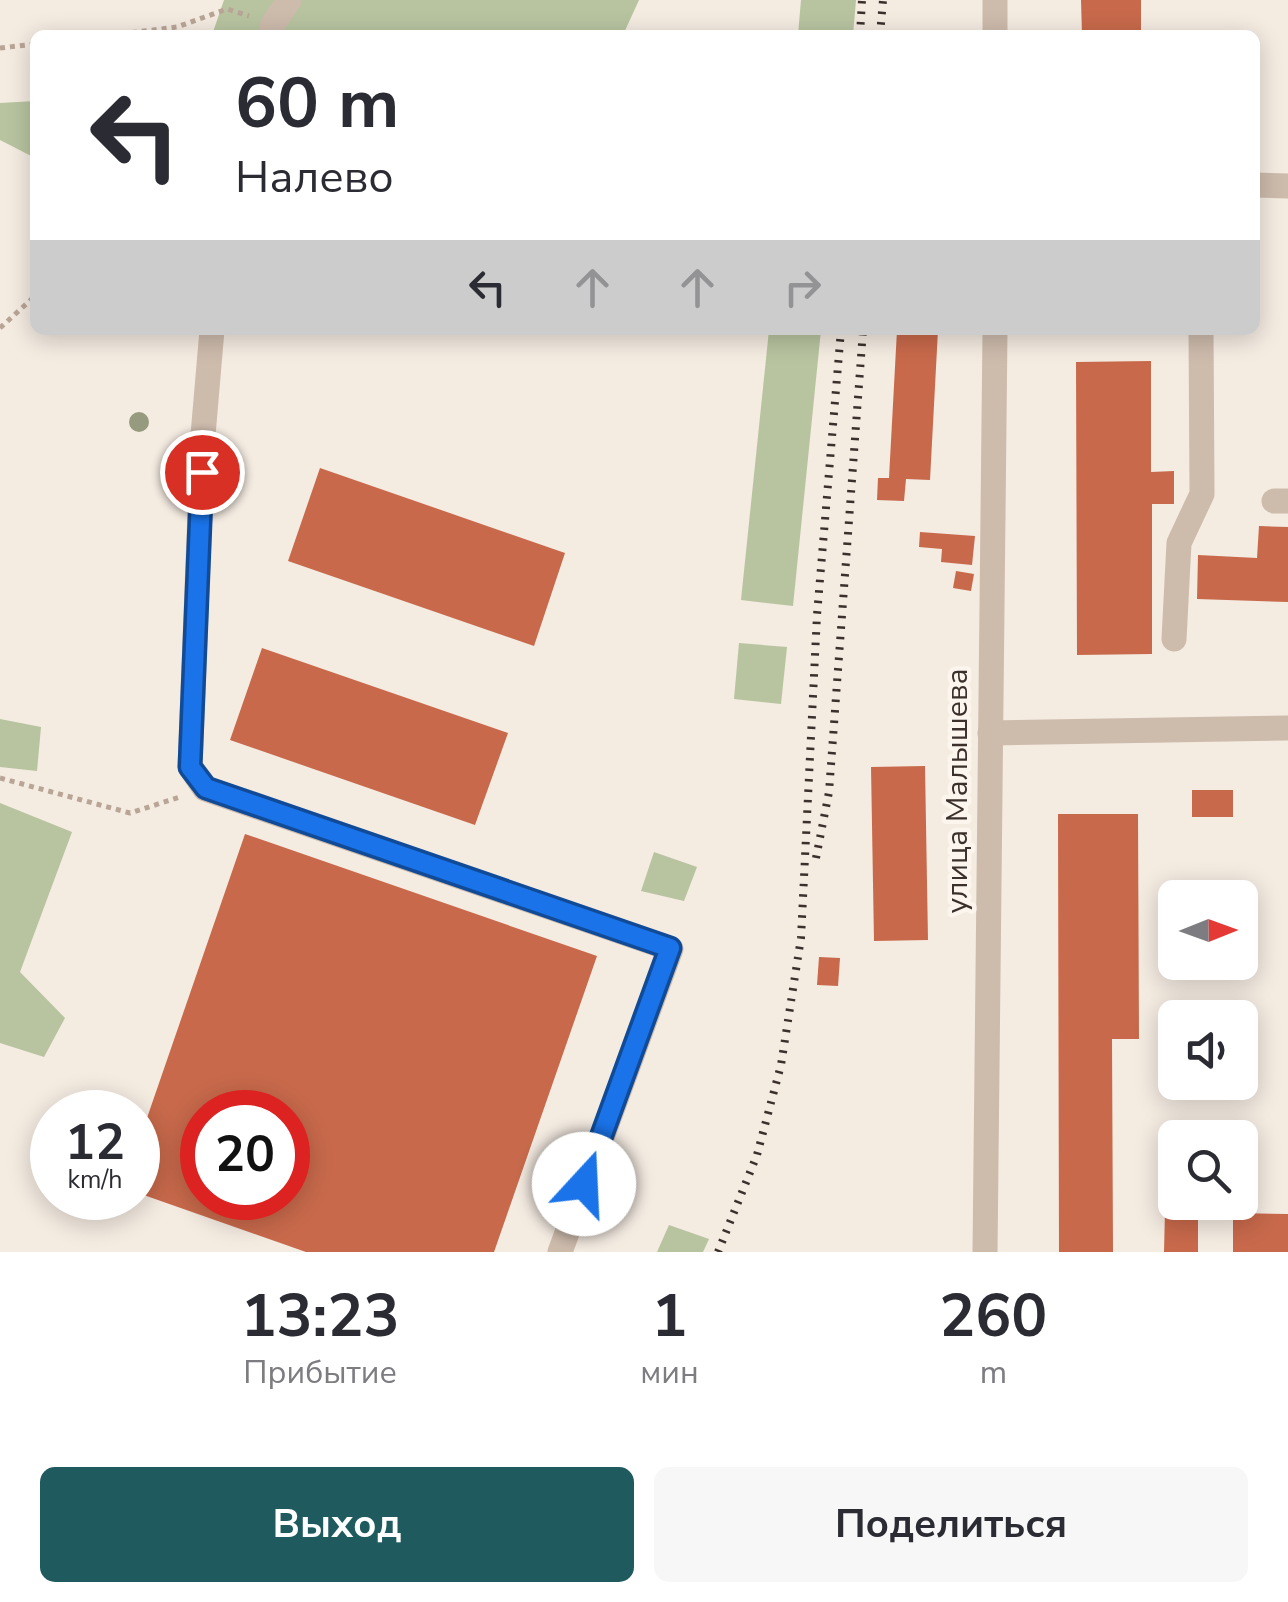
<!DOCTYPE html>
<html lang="ru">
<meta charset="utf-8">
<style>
:root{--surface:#fff;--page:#f7f7f7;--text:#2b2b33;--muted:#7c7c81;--accent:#1f5a5e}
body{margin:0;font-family:"Nunito Sans",sans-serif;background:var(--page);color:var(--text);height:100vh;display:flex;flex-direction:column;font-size:38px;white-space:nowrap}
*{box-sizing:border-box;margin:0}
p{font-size:32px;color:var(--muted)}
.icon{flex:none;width:55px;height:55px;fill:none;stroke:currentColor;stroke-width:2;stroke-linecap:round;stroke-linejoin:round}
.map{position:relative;height:1252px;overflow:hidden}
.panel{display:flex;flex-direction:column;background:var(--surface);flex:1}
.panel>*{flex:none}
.top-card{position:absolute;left:30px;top:30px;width:1230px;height:305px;border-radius:15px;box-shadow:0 5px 25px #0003;background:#fff;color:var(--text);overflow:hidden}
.needle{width:65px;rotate:89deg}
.buttons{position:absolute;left:1158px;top:880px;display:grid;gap:20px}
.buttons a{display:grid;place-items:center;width:100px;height:100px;border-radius:15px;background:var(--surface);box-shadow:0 5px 25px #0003;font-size:50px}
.speed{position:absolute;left:30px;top:1090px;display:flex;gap:20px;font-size:50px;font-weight:700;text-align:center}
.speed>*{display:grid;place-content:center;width:130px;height:130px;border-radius:50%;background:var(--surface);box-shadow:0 5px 25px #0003;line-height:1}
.speed small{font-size:25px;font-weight:400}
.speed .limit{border:15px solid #d22;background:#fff;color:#111}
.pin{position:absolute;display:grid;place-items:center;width:85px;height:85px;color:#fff;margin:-42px;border:5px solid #fff;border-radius:50%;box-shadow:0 2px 10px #0007}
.me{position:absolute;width:110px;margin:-55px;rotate:20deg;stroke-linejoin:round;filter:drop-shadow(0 0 8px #0008)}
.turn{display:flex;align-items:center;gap:35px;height:210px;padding:0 40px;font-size:45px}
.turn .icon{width:130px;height:130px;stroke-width:2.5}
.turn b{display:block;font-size:70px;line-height:85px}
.lanes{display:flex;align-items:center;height:95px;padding:0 40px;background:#0003;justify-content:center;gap:50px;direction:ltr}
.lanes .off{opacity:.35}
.eta{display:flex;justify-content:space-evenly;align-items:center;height:170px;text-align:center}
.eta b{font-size:60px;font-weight:700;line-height:70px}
.action{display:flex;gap:20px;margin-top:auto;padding:20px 40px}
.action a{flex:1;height:115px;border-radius:15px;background:var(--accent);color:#fff;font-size:40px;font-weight:700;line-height:115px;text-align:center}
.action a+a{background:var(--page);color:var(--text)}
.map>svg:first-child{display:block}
.green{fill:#b8c4a0}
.building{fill:#c8694b;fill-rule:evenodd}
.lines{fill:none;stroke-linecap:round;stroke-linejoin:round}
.path{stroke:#b9a596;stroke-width:5;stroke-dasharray:5 5;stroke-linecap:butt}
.minor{stroke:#cdbbac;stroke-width:25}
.rail{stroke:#3b302b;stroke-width:8;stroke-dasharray:2.5 8;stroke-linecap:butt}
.tree{fill:#969b7f}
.route-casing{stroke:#114b97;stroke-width:25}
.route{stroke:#1a73e8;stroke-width:18}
.labels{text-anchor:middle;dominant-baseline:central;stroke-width:9;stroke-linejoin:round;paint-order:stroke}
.street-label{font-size:30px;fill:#3b302b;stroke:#fbf5ee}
</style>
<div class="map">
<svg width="1288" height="1252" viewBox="0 0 1288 1252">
<rect width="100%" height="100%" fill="#f4ebe1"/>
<g class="green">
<path d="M224,0H639L623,35H212Z"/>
<path d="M801,0H856L853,35H798Z"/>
<path d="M35,101V158L0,140V103Z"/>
<path d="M769,330H821L793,606L741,600Z"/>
<path d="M739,643L787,647L781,704L734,699Z"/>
<path d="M0,719L41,727L37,771L0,767Z"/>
<path d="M0,803L72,832L20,972L65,1018L44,1057L0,1043Z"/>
<path d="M654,852L697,867L684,901L641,891Z"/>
<path d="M669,1225L709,1239L703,1252H657Z"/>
</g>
<g class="building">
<path d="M1081,0H1141V35H1082Z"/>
<path d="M897,330H938L930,480L906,479L904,501L877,500L878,478H889Z"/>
<path d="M1151,361V472L1174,471V504H1152V654L1077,655L1076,362Z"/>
<path d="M320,468L565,553L534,646L288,561Z"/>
<path d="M1259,526L1288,527V602L1197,599L1198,555L1257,558Z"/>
<path d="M920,532L975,536L972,565L941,562L942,549L919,547Z"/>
<path d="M956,571L974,574L971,591L953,588Z"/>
<path d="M262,648L508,733L475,825L230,740Z"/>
<path d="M925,766L928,940L874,941L871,767Z"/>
<rect x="1192" y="790" width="41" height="27"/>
<path d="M1058,814H1138L1139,1039H1112L1113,1252H1059Z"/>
<path d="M245,834L597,956L494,1252H306L138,1193V1144ZM202,1112H288V1198H202Z"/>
<path d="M819,957L840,958L838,986L817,985Z"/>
<path d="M1165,1210H1198V1252H1164Z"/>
<path d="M1233,1213L1288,1214V1252H1233Z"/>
</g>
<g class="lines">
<g class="path">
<path d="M112,35L177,27L227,9L249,16"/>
<path d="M0,48L35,44"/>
<path d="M0,328L35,296"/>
<path d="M0,778L130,813L180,797"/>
</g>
<g class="minor">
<path d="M995,0V35"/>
<path d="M270,35L273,24L289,0"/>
<path d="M1255,185L1288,186"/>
<path d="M212,330L203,435L190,767L205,789L671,949L560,1252"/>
<path d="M1274,501H1288"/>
<path d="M1174,639L1179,543L1202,494L1201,330"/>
<path d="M990,733L1288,728"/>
<path d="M985,1252L995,330"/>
</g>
<g class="rail">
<path d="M860,35L862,0"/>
<path d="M880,35L883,0"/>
<path d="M816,858L829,792L863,330"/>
<path d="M718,1252L757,1155L781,1065L801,938L817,615L841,330"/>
</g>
</g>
<circle class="tree" cx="139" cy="422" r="10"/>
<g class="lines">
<defs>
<path id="route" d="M202,472L190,767L206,788L670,948L584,1184"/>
</defs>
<use href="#route" class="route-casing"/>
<use href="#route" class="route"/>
</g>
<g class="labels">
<g class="street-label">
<text transform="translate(957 791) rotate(-90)">улица Малышева</text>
</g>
</g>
</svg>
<div class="buttons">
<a><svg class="needle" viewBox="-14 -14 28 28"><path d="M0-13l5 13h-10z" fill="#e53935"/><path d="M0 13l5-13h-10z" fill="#7c7c81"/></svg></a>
<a><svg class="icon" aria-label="sound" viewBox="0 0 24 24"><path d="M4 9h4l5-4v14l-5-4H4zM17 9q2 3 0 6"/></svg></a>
<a><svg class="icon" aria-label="search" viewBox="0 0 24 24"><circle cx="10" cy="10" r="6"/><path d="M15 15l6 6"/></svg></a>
</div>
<div class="speed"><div>12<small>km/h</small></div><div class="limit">20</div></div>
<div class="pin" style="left:202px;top:472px;background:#d93025"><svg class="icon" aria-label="arrive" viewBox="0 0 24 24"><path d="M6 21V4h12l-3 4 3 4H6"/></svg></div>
<svg class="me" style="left:584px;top:1184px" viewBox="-20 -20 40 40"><circle r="19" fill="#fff"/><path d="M0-13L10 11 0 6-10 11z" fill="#1a73e8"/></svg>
<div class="top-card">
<div class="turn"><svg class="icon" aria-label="left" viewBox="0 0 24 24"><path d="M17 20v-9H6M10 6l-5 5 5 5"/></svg><div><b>60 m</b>Налево</div></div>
<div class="lanes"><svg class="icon" aria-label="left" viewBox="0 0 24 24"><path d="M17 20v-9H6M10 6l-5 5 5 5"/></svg><svg class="icon off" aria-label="ahead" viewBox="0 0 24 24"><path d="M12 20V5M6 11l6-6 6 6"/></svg><svg class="icon off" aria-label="ahead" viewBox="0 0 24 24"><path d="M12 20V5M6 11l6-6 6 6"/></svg><svg class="icon off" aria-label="right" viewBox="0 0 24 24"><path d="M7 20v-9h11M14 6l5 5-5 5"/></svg></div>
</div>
</div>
<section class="panel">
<div class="eta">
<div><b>13:23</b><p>Прибытие</p></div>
<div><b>1</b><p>мин</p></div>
<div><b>260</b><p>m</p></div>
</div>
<div class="action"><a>Выход</a><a>Поделиться</a></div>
</section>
